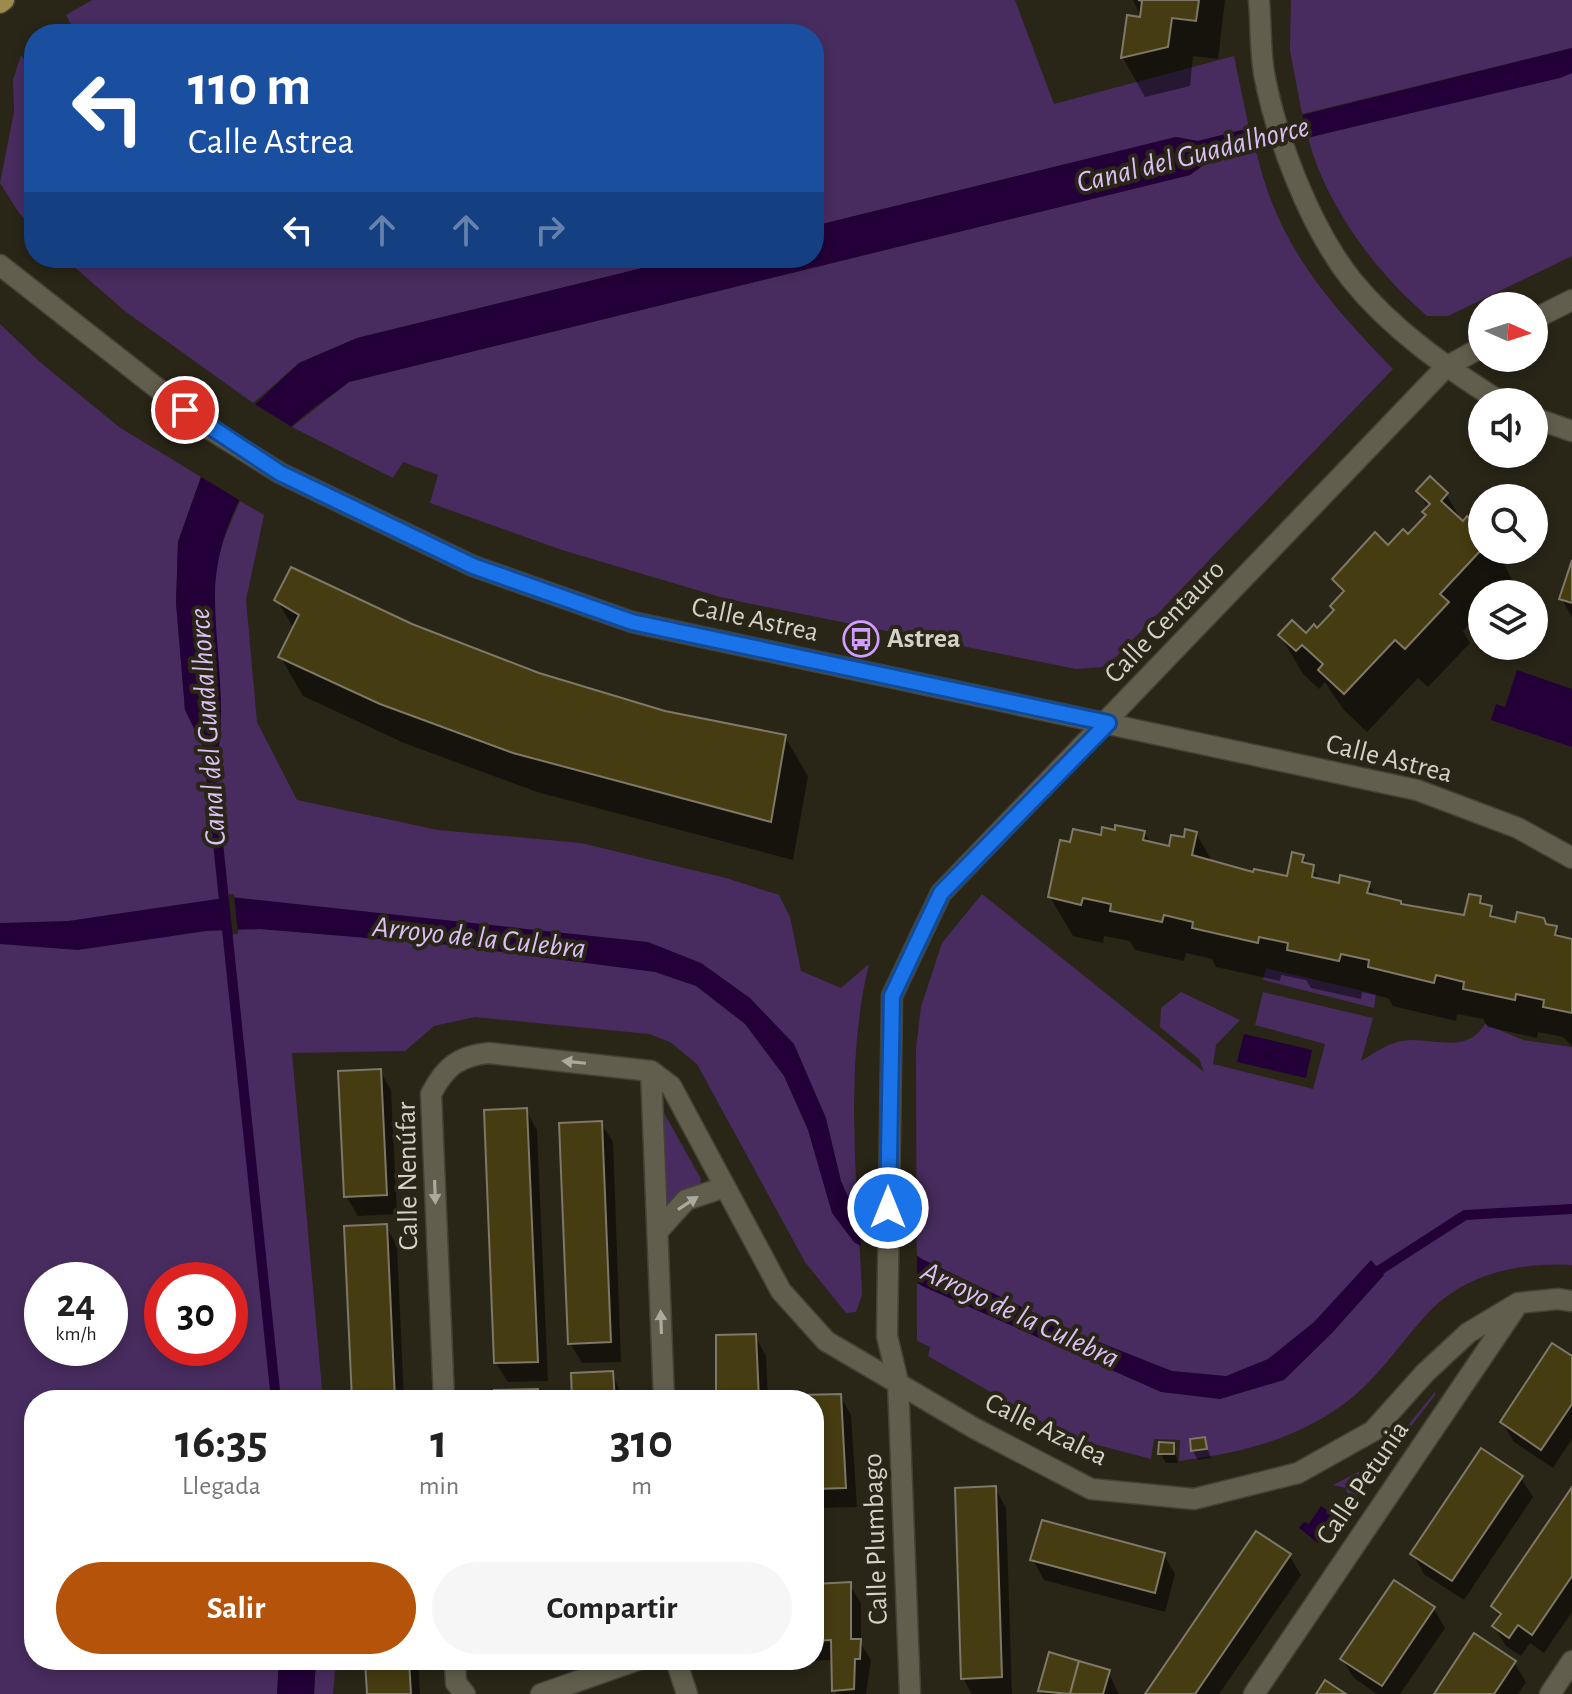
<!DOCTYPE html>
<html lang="es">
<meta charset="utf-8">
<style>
:root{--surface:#fff;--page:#f6f6f6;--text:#222;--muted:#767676;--accent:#b45309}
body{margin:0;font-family:"Alegreya Sans",sans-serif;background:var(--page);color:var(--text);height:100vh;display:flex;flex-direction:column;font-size:30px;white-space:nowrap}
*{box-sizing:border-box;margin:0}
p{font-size:26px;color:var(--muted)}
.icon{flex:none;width:44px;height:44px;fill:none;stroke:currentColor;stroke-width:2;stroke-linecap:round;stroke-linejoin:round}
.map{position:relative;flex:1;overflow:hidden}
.drawer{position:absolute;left:24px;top:1390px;width:800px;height:280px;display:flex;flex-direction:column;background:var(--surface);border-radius:32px;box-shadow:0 4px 12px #0003}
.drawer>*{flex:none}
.hud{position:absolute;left:24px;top:24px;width:800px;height:244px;border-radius:32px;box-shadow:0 4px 12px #0003;background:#1a4fa0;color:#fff;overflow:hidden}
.needle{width:52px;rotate:93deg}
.buttons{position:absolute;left:1468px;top:292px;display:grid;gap:16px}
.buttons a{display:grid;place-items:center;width:80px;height:80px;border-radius:50%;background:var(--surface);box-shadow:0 4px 12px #0003;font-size:40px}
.speed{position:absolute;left:24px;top:1262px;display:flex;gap:16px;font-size:40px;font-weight:700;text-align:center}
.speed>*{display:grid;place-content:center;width:104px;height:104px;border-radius:50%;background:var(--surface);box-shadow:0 4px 12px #0003;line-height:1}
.speed small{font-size:20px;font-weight:400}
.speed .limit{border:12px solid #d22;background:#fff;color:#111}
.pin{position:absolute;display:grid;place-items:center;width:68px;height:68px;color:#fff;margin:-34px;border:4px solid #fff;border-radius:50%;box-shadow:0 2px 8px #0007}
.me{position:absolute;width:88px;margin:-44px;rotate:0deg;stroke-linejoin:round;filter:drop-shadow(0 0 6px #0008)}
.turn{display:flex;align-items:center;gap:28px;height:168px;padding:0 32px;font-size:36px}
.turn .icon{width:104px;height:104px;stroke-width:2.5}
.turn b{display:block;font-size:56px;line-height:68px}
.lanes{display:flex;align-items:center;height:76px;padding:0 32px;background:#0003;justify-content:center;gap:40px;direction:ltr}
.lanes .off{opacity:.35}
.eta{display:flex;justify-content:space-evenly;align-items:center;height:136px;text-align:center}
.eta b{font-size:48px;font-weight:700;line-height:56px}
.action{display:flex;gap:16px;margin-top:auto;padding:16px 32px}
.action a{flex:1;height:92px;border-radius:48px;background:var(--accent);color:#fff;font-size:32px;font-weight:700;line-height:92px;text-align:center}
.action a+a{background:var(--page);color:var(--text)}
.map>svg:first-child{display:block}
.green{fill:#482c5f;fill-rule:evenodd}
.water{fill:#230038}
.pier{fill:#292517}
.shadow{fill:#0007}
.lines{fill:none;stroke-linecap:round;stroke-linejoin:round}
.stream{stroke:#230038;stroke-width:10}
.building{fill:#463c11;stroke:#7d7867;stroke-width:2}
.street-casing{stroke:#444136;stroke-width:23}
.secondary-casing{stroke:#444136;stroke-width:23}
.primary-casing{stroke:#444136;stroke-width:23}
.street{stroke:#625e4d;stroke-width:20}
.secondary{stroke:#625e4d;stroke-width:20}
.primary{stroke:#9c8c4c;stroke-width:20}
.oneway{fill:#aca99d}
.route-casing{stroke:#114b97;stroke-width:20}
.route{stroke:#1a73e8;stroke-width:14}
.labels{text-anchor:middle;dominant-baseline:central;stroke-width:8;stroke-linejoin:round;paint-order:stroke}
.street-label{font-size:28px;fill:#d4d1c8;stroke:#292517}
.poi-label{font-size:28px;font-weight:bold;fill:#d4d1c8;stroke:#292517;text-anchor:start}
.water-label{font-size:30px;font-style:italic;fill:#dbc0f6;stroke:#292517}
</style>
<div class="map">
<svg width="1572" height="1694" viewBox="0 0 1572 1694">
<rect width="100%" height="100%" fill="#292517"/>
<g class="green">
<path d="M92,0H1015L1054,104L1234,56L1249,128L1198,141L1176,137L814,226V34H76L66,15Z"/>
<path d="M1291,0H1572V48L1302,114L1290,50Z"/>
<path d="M21,55L34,72V229L19,213L0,183L14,112L13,80Z"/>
<path d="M1572,73V256L1448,316H1427C1374,270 1327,207 1308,138Z"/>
<path d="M1256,150C1277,245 1328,302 1393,369L1116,657L1102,667L1076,669L727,599L562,550L430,503L438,475L403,462L393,478L292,427L349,382L1190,175L1209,161Z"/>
<path d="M64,258H683L357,338L299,363L253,403L126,312Z"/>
<path d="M0,324L41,363L119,427L201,477L178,542L176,603L185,710L214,601L216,557L240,501L264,515L246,600L257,722L297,800L438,830L581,843L726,878L779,895L790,917L801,971L841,988L869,964C843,1071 858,1186 862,1295L856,1312L846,1313L805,1262L697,1064L670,1042L649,1034L475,1017L434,1026L405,1051L292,1053L323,1400H34V1660H279L277,1694H0ZM42,1280H110V1348H42ZM162,1280H230V1348H162Z"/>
<path d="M982,894L1204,1072L1199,1059L1160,1027L1161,1008L1181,992L1240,1020L1216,1045L1213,1064L1313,1089L1325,1044L1255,1025L1263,992L1373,1018L1361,1061C1373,1054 1388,1043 1402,1041C1429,1035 1465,1057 1485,1024L1523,1040L1572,1047V1265C1519,1262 1464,1274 1427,1314C1402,1341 1382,1372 1354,1396C1303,1438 1243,1453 1179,1461L1180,1440L1154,1439L1151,1459L1086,1442L1053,1428L928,1356L930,1347L917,1341L916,1049L921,1007L942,943Z"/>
<path d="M1266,968L1376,994L1374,1008L1263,980Z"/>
<path d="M664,1113L701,1179L700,1186L666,1206Z"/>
<path d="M1435,1392V1395L1350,1506L1346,1488L1333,1485L1364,1469L1385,1453Z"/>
<path d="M316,1660H336L333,1694H314Z"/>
</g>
<g class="water">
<path d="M1572,48V73L1560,78L1209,161L1190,175L349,382C330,397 308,410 291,427C247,471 213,539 215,601C216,651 225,698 219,747L204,749L185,710L176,603L178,542L201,477L229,429L299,363L357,338L683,258H814V226L1176,137L1198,141Z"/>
<path d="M1517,670L1572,689V747L1491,720L1496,704L1505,707Z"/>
<path d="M231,897L648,942L701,963L750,998L794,1044L826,1118L841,1181L854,1210L922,1259L1076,1333L1172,1371L1226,1376L1268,1359L1314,1322L1371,1260L1384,1275L1332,1333L1284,1380L1220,1399L1161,1392L922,1286L854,1242L832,1213L808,1130L784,1076L745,1024L696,986L655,972L450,945L259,929L206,931L78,950L0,944V923L68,921Z"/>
<path d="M1244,1034L1312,1050L1306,1078L1237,1062Z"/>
<path d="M1321,1506L1335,1515L1318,1543L1299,1528L1304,1522L1309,1524Z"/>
<path d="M279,1660H316L314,1694H277Z"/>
</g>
<g class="pier">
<path d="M1301,110L1309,142L1256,154L1248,124Z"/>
<path d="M250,401L295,429L265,465L244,503L198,475L225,427Z"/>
<path d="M234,894L238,934L223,935L219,895Z"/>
<path d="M859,1209L917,1250V1288L861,1251Z"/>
</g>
<g class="shadow">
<path d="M1133,0H1225L1218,59L1193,56L1190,86L1145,97L1123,58L1128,17L1142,19Z"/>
<path d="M1418,491L1446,494L1463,523L1482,532V550H1496L1512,579L1498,594H1482V611L1463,631L1470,643L1428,687L1418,678L1367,732L1343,709L1325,682L1319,689L1303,674L1280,635H1306L1318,631L1335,612L1343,594L1334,579L1409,536L1427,517L1424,512L1428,508Z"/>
<path d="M1572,567V617L1561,598Z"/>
<path d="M277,600L411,626L539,675L664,713L785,737L808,776L793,860L537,792L404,743L303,696L280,656L294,629Z"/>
<path d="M1144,832L1151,844L1170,848L1196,833L1213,863L1255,875L1288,878L1303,857L1321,881L1340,885L1368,883L1376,897L1400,903L1403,907L1466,917L1480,898L1498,920L1556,928L1562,938L1572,941V1046L1563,1037L1538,1032L1537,1038L1488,1027L1483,1019L1457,1014L1456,1021L1393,1006L1388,998L1362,992L1361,999L1311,988L1306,980L1281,975L1280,981L1216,967L1212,959L1186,953L1184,961L1135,950L1130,941L1104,936L1103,943L1073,936L1050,897L1071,844Z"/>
<path d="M380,1071L391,1090L397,1214L358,1216L346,1196Z"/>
<path d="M526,1110L537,1130L548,1381L508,1382L496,1363Z"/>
<path d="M601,1123L613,1142L621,1362L582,1363L570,1343Z"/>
<path d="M386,1226L397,1246L404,1400H354Z"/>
<path d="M755,1336L766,1356L768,1400H719L718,1337Z"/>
<path d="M1572,1359V1439L1553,1468L1514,1442L1502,1422Z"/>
<path d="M612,1373L624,1400H574Z"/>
<path d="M840,1396L851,1415L857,1507L817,1508L814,1503V1400H803Z"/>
<path d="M1204,1440L1211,1458L1198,1460L1193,1451Z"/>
<path d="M1173,1445L1178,1463H1166L1160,1453Z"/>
<path d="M1521,1478L1533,1497L1464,1600L1424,1574L1413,1554Z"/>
<path d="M995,1488L1006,1508L1012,1694H972L963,1678Z"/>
<path d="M1572,1491V1612L1544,1653L1530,1643L1521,1656L1506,1646L1494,1626L1500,1618L1493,1606Z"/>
<path d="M1164,1555L1175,1574L1165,1612L1044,1580L1033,1560Z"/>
<path d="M1289,1555L1301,1575L1219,1694H1148Z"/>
<path d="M1394,1582L1434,1609L1445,1628L1400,1694H1377L1354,1678L1342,1659Z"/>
<path d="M849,1584L861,1603V1644L871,1660L866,1694H836L833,1660L755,1663L753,1660H814V1586Z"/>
<path d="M367,1660H418L420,1694H369Z"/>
<path d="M516,1660H557V1661L517,1663Z"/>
<path d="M1514,1663L1526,1682L1518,1694H1437Z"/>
<path d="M1108,1672L1119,1694H1042L1040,1690Z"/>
</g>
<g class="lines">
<g class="stream">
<path d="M207,737L276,1400"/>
<path d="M1369,1277L1465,1215L1572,1209"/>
</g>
</g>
<g class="building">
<path d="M1138,0H1199L1196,21L1172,18L1168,47L1121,58L1127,15L1140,17L1142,1Z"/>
<path d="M1430,476L1448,493L1441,501L1463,521L1467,516L1482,530V549L1440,594L1449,602L1405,649L1395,640L1344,694L1318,670L1323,664L1302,645L1296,651L1278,635L1292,620L1306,633L1314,624L1317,628L1334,610L1330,606L1344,591L1332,579L1375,532L1388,545L1403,529L1408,534L1426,515L1422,512L1430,504L1416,491Z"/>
<path d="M1572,560V603L1559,599Z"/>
<path d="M291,567L412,624L539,673L665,711L786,735L771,822L513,753L380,704L278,657L299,615L274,600Z"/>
<path d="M1115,825L1145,831L1143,840L1169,846L1171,835L1184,837L1185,829L1197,832L1192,855L1253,872L1254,869L1287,876L1292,852L1304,855L1302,862L1314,865L1312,877L1339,883L1340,875L1370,882L1367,893L1401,901V904L1464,915L1469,894L1481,896L1480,903L1492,906L1490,916L1515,922L1517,912L1544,918L1546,924L1557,926L1555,935L1572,939V1013L1543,1007L1544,1000L1516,994L1515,1000L1463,989L1464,982L1436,975L1434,983L1368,967L1369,960L1341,954L1339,961L1287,950L1288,943L1259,937L1258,943L1192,928L1193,922L1164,915L1162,922L1110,911L1111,904L1083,898L1081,905L1048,897L1060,840L1070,842L1073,829L1101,835L1102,827L1115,830Z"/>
<path d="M381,1069L387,1195L344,1197L338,1071Z"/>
<path d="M527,1108L538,1362L494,1363L484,1110Z"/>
<path d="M602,1121L611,1342L568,1344L559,1123Z"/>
<path d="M387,1224L395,1400H352L344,1226Z"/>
<path d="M756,1334L759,1400L716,1398V1335Z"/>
<path d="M1552,1343L1572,1356V1404L1541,1450L1500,1422Z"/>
<path d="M613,1371L615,1400H572L571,1373Z"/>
<path d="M538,1389V1400H495L494,1390Z"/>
<path d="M841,1394L846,1488L814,1489V1400H801L800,1395Z"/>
<path d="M1205,1437L1207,1449L1191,1451L1190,1439Z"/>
<path d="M1159,1442L1174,1443V1454H1158Z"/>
<path d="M1481,1448L1523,1476L1452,1581L1410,1554Z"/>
<path d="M996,1486L1002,1677L961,1679L955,1488Z"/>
<path d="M1572,1487V1576L1532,1635L1518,1625L1509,1638L1492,1626L1501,1614L1491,1606Z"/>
<path d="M1042,1520L1165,1553L1155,1593L1030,1560Z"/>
<path d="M1256,1531L1291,1554L1195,1694H1145Z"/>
<path d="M1394,1580L1435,1607L1382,1686L1340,1659Z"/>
<path d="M851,1582V1639H861L860,1659H855L854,1689L832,1691L831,1640L814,1641V1584Z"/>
<path d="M1474,1633L1516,1661L1494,1694H1434Z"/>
<path d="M1049,1652L1079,1661L1070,1694L1038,1691Z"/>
<path d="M365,1660H409L411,1694H367Z"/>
<path d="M1079,1661L1110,1670L1103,1694H1070Z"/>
<path d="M1325,1680L1346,1694H1316Z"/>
</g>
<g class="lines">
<defs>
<g id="street">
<path d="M1259,0C1261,24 1260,49 1264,73C1276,138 1310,227 1351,279C1392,330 1447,368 1501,402"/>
<path d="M1534,319L1572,300"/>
<path d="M1534,418L1572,431"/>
<path d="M651,1071L664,1400"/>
<path d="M658,1231L686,1200L725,1187"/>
<path d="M444,1400L431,1094C445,1067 458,1056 489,1053L651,1071L671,1086L781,1291L826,1341L974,1428L1091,1489L1194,1499L1298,1473L1373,1431L1425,1373L1468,1333L1518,1303L1558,1299L1572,1301"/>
<path d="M455,1660L456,1683L465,1694"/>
<path d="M676,1660L687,1694"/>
<path d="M541,1694L638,1660"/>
<path d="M910,1694L898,1382L887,1336L892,996L941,893L1446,367L1482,347"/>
<path d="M1254,1694L1514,1310"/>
<path d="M1550,1694L1572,1661"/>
</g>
<path id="secondary" d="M0,265L208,428L280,473L473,566L632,622L1417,790L1518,828L1572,858"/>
<path id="primary" d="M0,3L4,0"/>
</defs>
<use href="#street" class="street-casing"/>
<use href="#secondary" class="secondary-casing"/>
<use href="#primary" class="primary-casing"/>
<use href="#street" class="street"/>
<use href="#secondary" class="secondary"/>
<use href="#primary" class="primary"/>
</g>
<defs><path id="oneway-solid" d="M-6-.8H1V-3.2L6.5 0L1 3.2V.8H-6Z" transform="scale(2)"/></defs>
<g class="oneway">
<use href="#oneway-solid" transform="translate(574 1062) rotate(-174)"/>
<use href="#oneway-solid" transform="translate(435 1192) rotate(88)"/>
<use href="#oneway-solid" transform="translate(688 1203) rotate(-33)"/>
<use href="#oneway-solid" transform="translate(661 1322) rotate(-92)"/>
</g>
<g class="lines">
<defs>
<path id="route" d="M185,410L280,473L473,566L632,622L1108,723L941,893L892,996L888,1208"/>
</defs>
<use href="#route" class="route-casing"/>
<use href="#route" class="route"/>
</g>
<defs>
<symbol id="bus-ring" viewBox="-11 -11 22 22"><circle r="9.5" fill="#292517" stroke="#d19dfe" stroke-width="1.5"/><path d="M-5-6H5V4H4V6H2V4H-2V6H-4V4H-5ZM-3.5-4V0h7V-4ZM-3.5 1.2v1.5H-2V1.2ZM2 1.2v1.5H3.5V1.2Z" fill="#d19dfe"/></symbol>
</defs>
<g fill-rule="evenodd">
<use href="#bus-ring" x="841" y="619" width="40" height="40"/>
</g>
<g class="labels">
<g class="street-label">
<text transform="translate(755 620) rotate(12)">Calle Astrea</text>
<text transform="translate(1165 622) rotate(-46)">Calle Centauro</text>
<text transform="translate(1389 759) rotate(14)">Calle Astrea</text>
<text transform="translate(408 1176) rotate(-91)">Calle Nenúfar</text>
<text transform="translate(1046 1430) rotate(26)">Calle Azalea</text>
<text transform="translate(1363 1483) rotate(-56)">Calle Petunia</text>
<text transform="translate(876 1539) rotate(-92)">Calle Plumbago</text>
</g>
<g class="poi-label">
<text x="887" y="639">Astrea</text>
</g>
<g class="water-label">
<text transform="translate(1193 155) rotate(-14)">Canal del Guadalhorce</text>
<text transform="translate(208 727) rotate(-94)">Canal del Guadalhorce</text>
<text transform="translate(479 938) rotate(6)">Arroyo de la Culebra</text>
<text transform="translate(1020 1315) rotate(25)">Arroyo de la Culebra</text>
</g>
</g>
</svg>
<div class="buttons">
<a><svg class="needle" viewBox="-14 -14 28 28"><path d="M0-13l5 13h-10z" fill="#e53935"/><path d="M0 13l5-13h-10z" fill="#767676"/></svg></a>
<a><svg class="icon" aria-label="sound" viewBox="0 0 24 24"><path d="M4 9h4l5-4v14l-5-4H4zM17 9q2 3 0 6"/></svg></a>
<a><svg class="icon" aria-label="search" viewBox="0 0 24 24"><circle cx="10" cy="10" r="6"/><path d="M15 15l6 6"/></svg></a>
<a><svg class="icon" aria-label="layers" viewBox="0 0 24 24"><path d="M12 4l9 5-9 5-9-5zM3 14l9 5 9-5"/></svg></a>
</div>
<div class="speed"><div>24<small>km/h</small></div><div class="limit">30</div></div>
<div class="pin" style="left:185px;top:410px;background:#d93025"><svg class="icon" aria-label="arrive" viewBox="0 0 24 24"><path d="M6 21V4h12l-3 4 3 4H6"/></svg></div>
<svg class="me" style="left:888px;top:1208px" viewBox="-20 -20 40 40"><circle r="17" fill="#1a73e8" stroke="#fff" stroke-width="3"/><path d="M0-11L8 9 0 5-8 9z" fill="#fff"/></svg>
<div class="hud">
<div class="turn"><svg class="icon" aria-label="left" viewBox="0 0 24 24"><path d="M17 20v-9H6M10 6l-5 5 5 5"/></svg><div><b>110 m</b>Calle Astrea</div></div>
<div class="lanes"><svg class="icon" aria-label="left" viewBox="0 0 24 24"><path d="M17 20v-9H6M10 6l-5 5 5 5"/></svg><svg class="icon off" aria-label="ahead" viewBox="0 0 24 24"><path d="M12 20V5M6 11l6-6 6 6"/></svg><svg class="icon off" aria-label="ahead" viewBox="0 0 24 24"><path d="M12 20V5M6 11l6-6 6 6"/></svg><svg class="icon off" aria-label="right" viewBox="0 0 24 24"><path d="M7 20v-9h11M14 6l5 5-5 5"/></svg></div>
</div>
<section class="drawer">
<div class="eta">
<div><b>16:35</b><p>Llegada</p></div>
<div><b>1</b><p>min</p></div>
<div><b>310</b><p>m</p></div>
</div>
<div class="action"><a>Salir</a><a>Compartir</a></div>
</section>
</div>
